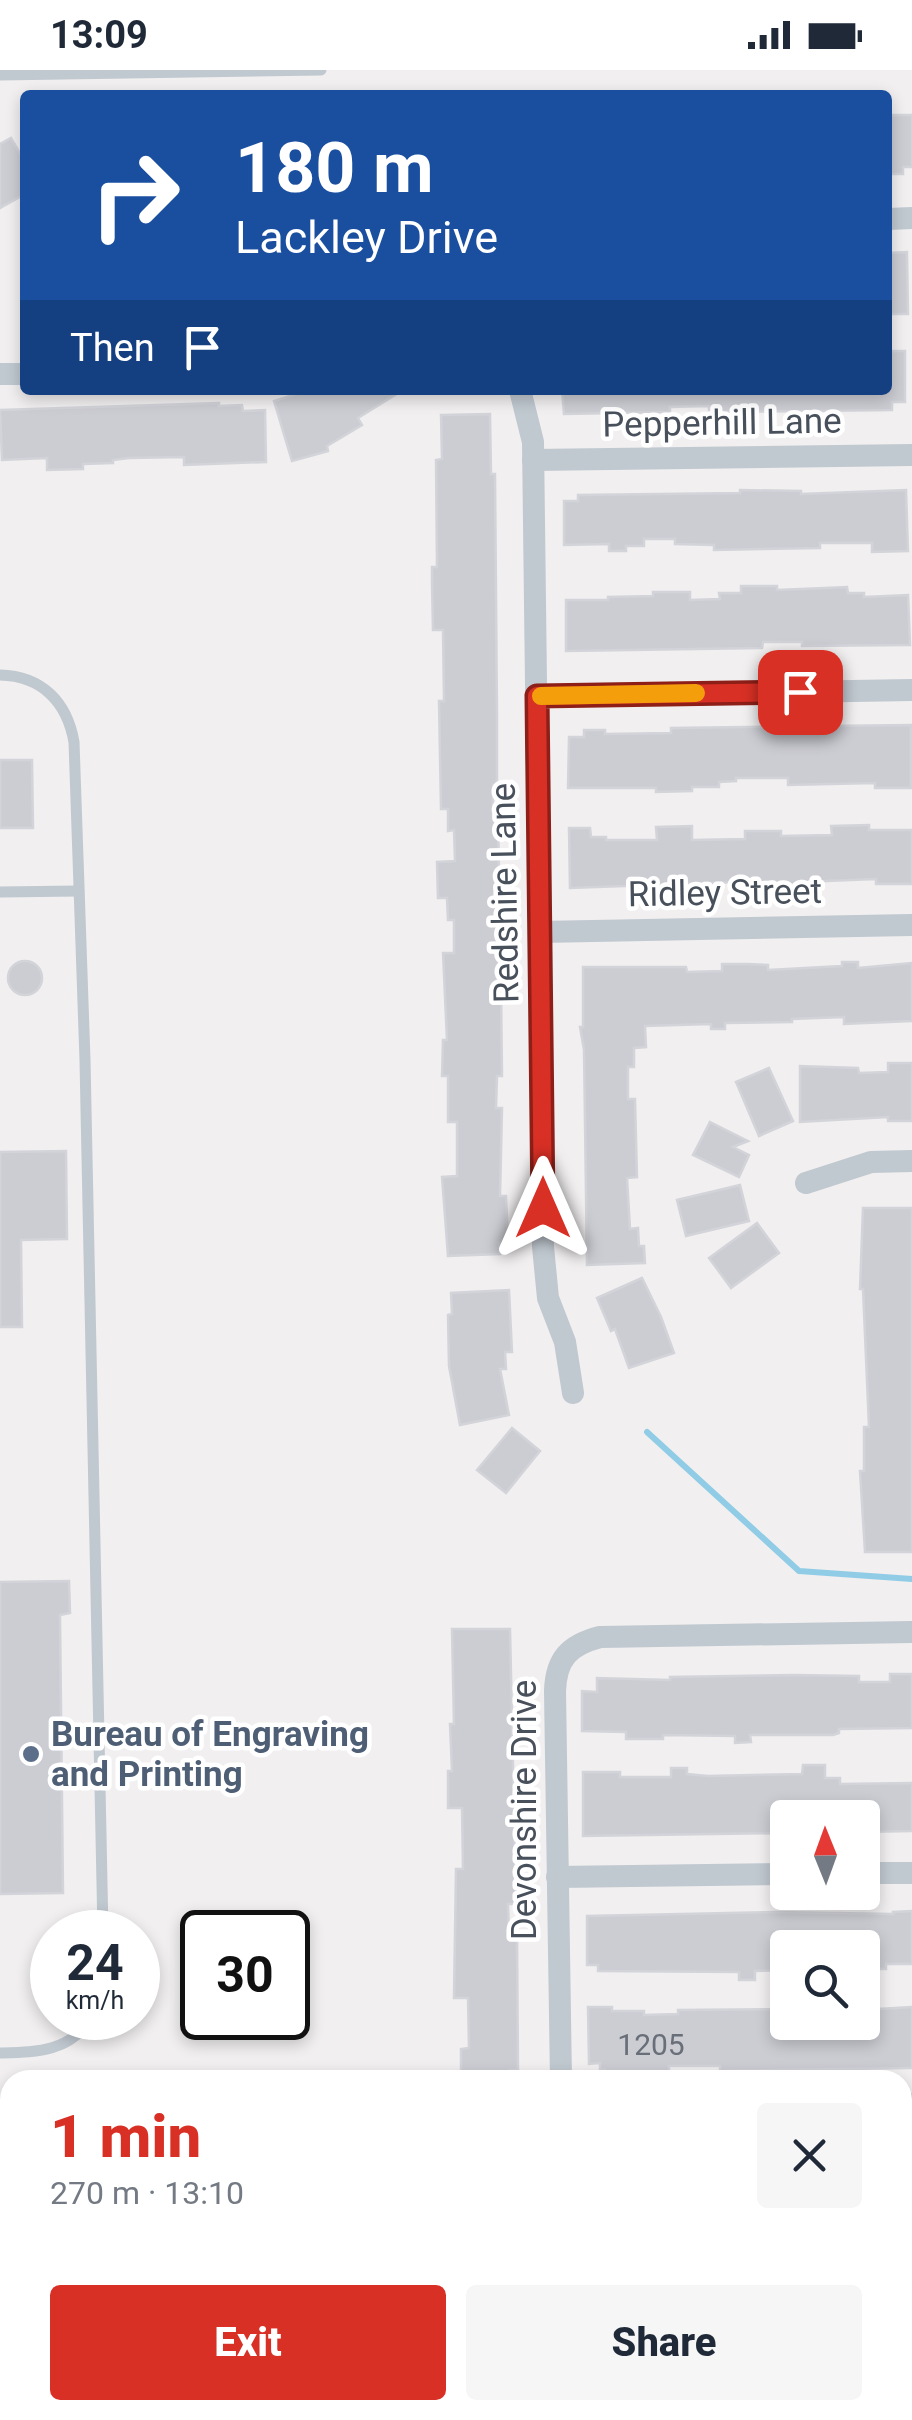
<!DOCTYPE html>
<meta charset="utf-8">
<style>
:root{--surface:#fff;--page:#f6f6f7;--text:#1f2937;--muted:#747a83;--accent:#d93025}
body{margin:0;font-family:Roboto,sans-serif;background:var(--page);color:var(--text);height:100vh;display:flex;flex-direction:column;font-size:38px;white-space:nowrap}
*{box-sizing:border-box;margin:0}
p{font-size:32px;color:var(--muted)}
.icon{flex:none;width:55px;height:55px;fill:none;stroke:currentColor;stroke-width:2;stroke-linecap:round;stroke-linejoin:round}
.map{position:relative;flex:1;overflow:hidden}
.side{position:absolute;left:0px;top:2000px;width:912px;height:350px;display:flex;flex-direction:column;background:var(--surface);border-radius:30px 30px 0 0;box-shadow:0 5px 15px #0003}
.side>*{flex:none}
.banner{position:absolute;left:20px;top:20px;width:872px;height:305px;border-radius:10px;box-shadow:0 5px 15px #0003;background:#1a4fa0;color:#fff;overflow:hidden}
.needle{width:65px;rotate:359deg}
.fabs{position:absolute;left:770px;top:1730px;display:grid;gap:20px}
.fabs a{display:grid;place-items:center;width:110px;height:110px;border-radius:10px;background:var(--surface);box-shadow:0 5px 15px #0003;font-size:50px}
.speed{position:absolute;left:30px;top:1840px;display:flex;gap:20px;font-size:50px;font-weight:700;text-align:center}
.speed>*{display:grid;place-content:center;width:130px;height:130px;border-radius:50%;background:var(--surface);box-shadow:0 5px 15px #0003;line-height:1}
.speed small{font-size:25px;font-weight:400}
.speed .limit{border:5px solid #111;border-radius:15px;background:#fff;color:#111}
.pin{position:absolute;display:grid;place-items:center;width:85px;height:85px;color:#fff;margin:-42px;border-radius:20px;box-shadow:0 5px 15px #0006}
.me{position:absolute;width:110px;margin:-55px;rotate:0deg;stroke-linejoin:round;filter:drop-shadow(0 0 8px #0008)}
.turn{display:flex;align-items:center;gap:35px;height:210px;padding:0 50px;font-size:45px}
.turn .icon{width:130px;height:130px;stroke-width:2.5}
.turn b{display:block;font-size:70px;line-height:85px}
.then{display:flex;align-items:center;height:95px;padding:0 50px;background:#0003;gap:20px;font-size:38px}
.round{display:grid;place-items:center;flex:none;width:105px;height:105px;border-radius:10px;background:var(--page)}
.head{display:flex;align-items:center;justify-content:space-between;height:170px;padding:0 50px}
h1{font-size:60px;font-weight:800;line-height:75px;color:var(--accent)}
.action{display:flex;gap:20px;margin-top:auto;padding:20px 50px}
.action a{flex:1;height:115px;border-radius:10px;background:var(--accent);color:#fff;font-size:40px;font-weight:800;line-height:115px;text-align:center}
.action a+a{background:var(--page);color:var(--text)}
.status{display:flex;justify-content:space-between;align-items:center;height:70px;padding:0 50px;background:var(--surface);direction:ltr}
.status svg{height:28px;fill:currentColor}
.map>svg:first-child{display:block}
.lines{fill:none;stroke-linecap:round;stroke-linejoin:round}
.stream{stroke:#90cce6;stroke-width:6}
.building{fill:#cccdd3;stroke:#d3d4da;stroke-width:2.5}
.lane{stroke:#c0c8d0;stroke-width:11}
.street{stroke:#c0c8d0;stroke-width:22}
.route-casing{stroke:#8d1f18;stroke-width:25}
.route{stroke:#d93025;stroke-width:18}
.slow{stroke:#f59e0b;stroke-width:18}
.service-dot{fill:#5c6f8a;stroke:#fff;stroke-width:4}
.labels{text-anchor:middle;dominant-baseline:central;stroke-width:9;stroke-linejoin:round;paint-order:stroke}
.number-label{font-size:30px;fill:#696f79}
.street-label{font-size:35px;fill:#48505b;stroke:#fff}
.service-label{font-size:35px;font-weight:bold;fill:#4e5e75;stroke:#fff;text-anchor:start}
</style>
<div class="status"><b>13:09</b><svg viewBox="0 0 49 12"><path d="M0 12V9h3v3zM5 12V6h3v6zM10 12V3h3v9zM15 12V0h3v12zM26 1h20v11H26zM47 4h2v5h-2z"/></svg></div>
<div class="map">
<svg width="912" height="2350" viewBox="0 0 912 2350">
<rect width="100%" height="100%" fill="#f1efef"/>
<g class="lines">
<path class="stream" d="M647,1362L799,1501L912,1509"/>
</g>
<g class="building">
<path d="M888,45H912V97H903V104H888Z"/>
<path d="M11,68L25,92V124L0,138V74Z"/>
<path d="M907,182L908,244H888V183Z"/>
<path d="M888,281H905V332H892V340L709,342V336L670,337V342L564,344L562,320H888Z"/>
<path d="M309,320H403L358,348L362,355L327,376L328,381L292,391L274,331Z"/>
<path d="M219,333V336L242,335L243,341L265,340L266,392L184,395V387L129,388L113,390V393L83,394V399L47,400V388L2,390L0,340Z"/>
<path d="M490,344L491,404H495L497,647V715H493V746H498L501,918L502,1006H497L496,1038H502L500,1126H506L508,1173H499L500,1184L448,1186L442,1107L457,1106V1052H448V1006H442L443,970H447L443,883H454V850H448L447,828H438L437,792L455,791L454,760L448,761V739H441L439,631H444L443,560H433L432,514V497H437L436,390L442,389L441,345Z"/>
<path d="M740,420L801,421V424L906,420L908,481L872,482V473H820V478L714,480V475L675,474V469H644V476H626V481H609V474L564,475V431H578V425L740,423Z"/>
<path d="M741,516H777V520L847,517L848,523H864V527L908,525L910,575L802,576V572H763L762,578L566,581V530H608V527L653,526V522H690V530L720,529L719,523H741Z"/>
<path d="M911,655V718H875V713L788,715V708H736V711L719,712V717H692V721L656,722V718H568L569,667H584V660H605V664L671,663V658Z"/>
<path d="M0,690H32L33,758H0Z"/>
<path d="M869,755V760H912V814H876V809L826,811L806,815L738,812L570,818L569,758H590L591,767H606V770H657L656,757L692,756V770L745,769V761H781V766L832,765L831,756Z"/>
<circle cx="25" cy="908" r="17"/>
<path d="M842,892H858V898L912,893V951L844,954V947L792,949V952L725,953V959H711V954L645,956L646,977L634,978V997H628V1029H635L637,1107L627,1108L630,1159L638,1158L639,1176H644L645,1193L587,1195L584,980L580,957H583V897H686L687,902L722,901V894H748L768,895V900L842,896Z"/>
<path d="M888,993H912V1051H888V1047L800,1052V996L858,998L859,1003L888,1002Z"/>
<path d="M769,998L793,1051L759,1066L736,1012Z"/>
<path d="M710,1052L748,1071L733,1077L749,1085L739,1107L693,1085Z"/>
<path d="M66,1081L67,1169L21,1170L22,1257H0V1082Z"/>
<path d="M740,1115L749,1151L686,1166L677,1130Z"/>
<path d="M863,1138H912V1482H865L860,1401H864V1357H869L863,1219H860Z"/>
<path d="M757,1153L779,1183L731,1218L709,1188Z"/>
<path d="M642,1208L661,1247L674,1283L629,1298L615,1259L611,1261L597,1228Z"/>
<path d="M509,1220L512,1282H505L506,1299H500L509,1345L460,1355L449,1296L448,1245L452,1244L451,1223Z"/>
<path d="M512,1358L540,1381L506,1423L477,1400Z"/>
<path d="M69,1511L70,1543L60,1545L63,1823L0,1824V1512Z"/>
<path d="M452,1559H510L516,1834H508L509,1864L517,1863L518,2000H510V2010H461V1979L469,1978L468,1928H454L456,1799H463L462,1738H448V1701H452L450,1654H454Z"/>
<path d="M890,1604H912V1658L839,1659V1663L833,1665H750L751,1672L735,1673V1666L663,1665V1669H626V1662L582,1661V1621L597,1622V1608L670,1610V1607L794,1605L859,1606V1612H890Z"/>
<path d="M803,1695H825V1708H840V1714L912,1713V1761L862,1762V1748H788V1763L583,1766V1702H620V1707H671V1698H687V1704L708,1706L802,1704Z"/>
<path d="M912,1841V1894H886V1899H862V1878H788V1900L755,1901V1910H739V1902L598,1901V1895H587V1846L777,1842L893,1844V1842Z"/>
<path d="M588,1937H612V1941H644V1945L678,1944V1940L788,1939V1952H862V1940L912,1937V1998L720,2001V1996H669V2002L605,2004V2000H600V1993L589,1994Z"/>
</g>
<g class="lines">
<g class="lane">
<path d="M0,5L321,0"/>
<path d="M0,605C42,606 67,632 74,672L85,990L103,1862"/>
<path d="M0,822L78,821"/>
<path d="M0,1983C37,1982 70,1982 91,1948"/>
<path d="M0,2150H10"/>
<path d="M0,2214H10"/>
<path d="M0,2260H10"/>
</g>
<g class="street">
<path d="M888,149L912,148"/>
<path d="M0,304H25"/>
<path d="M520,320L533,372L543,1177L548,1228L565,1272L573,1323"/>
<path d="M533,390L912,385"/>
<path d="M537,626L912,620"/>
<path d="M540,862L912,855"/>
<path d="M806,1113L871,1092L912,1091"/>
<path d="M862,1803H912"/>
<path d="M557,1807L788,1804"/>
<path d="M561,2010L555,1621C556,1589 569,1575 600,1567L912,1562"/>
<path d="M902,2035L912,2034"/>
<path d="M902,2304L912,2301"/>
<path d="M578,2340L585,2350"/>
<path d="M813,2350L830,2340"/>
</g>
</g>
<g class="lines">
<defs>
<path id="route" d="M543,1138L537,626L800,622"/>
</defs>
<use href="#route" class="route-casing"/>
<use href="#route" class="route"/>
<path class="slow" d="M541,626L696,623"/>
</g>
<circle class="service-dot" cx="31" cy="1684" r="10"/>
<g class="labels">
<g class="number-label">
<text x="651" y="1974">1205</text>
</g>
<g class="street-label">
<text transform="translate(722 353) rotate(-1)">Pepperhill Lane</text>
<text transform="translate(505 823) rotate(-91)">Redshire Lane</text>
<text transform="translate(725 823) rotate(-1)">Ridley Street</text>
<text transform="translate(524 1740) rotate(-90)">Devonshire Drive</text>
</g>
<g class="service-label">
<text x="51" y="1664">Bureau of Engraving<tspan x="51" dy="40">and Printing</tspan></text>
</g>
</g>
</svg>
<div class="fabs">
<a><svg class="needle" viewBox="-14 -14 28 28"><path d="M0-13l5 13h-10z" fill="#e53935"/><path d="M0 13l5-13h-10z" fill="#747a83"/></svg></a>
<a><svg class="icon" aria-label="search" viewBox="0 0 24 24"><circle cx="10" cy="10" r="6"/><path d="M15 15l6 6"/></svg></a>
</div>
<div class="speed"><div>24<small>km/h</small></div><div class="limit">30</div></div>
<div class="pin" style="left:800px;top:622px;background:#d93025"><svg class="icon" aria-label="arrive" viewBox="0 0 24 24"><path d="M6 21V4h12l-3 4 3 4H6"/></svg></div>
<svg class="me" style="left:543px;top:1138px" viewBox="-20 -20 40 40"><path d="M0-17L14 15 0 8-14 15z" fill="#d93025" stroke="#fff" stroke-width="4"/></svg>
<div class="banner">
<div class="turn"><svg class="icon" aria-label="right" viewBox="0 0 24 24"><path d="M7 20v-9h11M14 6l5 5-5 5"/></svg><div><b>180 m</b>Lackley Drive</div></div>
<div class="then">Then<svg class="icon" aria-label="arrive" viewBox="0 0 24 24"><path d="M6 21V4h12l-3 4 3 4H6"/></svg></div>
</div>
<section class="side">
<div class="head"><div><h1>1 min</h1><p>270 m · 13:10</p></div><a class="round"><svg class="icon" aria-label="close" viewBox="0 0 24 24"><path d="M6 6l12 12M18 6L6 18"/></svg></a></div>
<div class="action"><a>Exit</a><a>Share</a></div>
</section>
</div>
